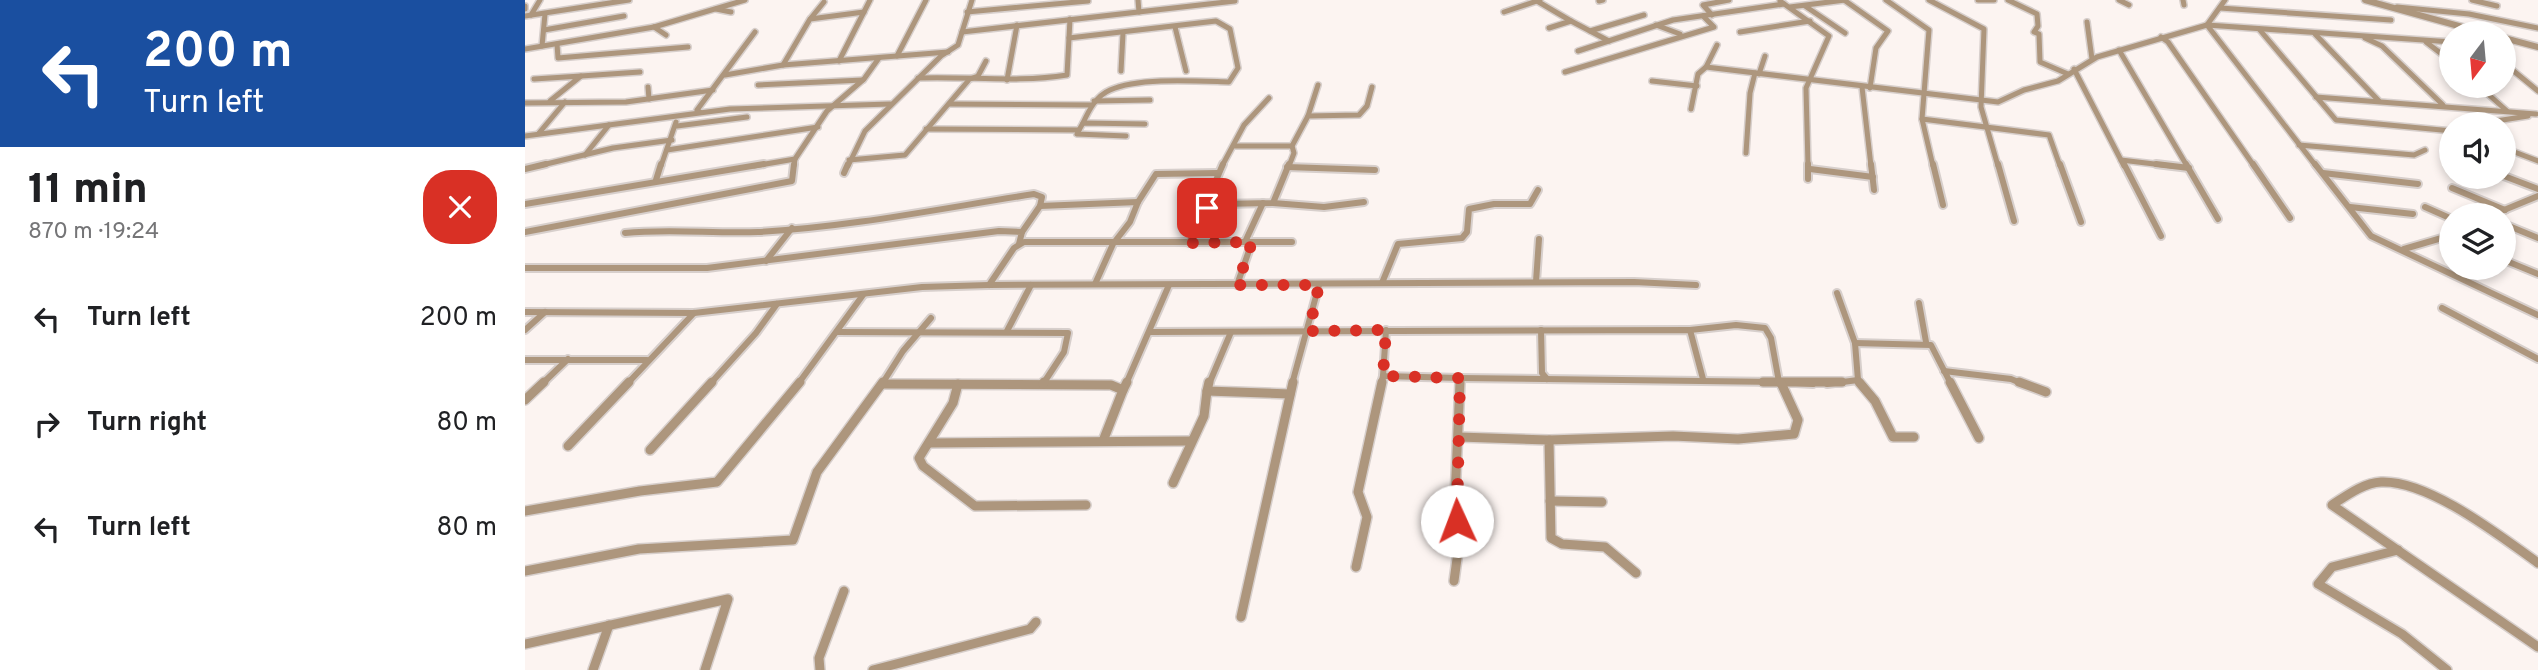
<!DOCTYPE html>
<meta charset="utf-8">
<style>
:root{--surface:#fff;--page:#f6f6f6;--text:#202124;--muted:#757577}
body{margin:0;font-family:Overpass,sans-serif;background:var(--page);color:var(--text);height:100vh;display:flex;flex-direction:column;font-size:26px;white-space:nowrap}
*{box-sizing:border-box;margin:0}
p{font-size:23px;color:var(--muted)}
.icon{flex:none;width:38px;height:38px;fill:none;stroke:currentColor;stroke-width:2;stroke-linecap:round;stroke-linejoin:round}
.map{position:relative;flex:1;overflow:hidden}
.details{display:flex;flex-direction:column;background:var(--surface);width:525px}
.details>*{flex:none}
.top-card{background:#1a4fa0;color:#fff;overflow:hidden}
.needle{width:46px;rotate:196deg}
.fabs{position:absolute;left:1914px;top:21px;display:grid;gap:14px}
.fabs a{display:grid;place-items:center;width:77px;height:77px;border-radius:50%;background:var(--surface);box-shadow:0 4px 10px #0003;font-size:35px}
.pin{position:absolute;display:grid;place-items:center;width:60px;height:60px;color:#fff;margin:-30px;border-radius:14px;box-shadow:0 4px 10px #0006}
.me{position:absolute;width:77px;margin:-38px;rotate:358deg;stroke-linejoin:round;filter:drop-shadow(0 0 5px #0008)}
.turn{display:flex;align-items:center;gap:24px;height:147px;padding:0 28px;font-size:32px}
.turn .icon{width:91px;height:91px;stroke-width:2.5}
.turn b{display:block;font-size:49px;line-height:60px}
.round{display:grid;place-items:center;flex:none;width:74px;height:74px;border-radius:28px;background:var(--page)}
.head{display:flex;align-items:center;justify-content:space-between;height:119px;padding:0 28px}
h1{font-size:42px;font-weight:800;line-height:52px}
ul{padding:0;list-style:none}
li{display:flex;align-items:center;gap:21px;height:105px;padding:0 28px}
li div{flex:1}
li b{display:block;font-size:26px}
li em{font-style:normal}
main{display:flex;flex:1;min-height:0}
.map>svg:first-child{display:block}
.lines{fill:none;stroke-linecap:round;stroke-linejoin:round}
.minor-far2-casing{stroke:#d7cfcc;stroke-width:8}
.minor-far1-casing{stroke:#d7cfcc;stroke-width:10}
.minor-casing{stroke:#d7cfcc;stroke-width:12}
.tertiary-casing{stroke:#d7cfcc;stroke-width:9}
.minor-far2{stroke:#ad967d;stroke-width:5}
.minor-far1{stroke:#ad967d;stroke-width:6}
.minor{stroke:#ad967d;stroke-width:9}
.tertiary{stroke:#ad967d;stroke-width:6}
.route{stroke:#d93025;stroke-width:12;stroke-dasharray:0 21.6}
</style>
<main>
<section class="details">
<div class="top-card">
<div class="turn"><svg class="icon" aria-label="left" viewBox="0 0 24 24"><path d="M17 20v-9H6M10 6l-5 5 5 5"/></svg><div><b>200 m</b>Turn left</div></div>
</div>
<div class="head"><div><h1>11 min</h1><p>870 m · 19:24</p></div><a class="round" style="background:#d93025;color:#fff"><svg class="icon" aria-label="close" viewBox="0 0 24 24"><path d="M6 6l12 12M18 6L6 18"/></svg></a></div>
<ul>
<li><svg class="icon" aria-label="left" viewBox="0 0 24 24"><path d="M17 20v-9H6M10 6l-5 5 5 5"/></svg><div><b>Turn left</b></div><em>200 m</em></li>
<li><svg class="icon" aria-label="right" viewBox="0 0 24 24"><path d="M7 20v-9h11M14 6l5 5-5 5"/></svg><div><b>Turn right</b></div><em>80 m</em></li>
<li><svg class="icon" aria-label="left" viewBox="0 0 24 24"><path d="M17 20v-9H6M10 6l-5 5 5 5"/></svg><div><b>Turn left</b></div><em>80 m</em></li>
</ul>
</section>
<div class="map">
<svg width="2013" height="670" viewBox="0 0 2013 670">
<rect width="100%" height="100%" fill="#fcf4f1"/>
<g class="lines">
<defs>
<g id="minor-far2">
<path d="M613,0L614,12"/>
<path d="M1319,0L1363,31L1351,48L1345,88"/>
<path d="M1361,0L1404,30L1397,119L1408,166"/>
<path d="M1404,0L1459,29L1456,107L1473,166"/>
<path d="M1453,0H1469"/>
<path d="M1483,0L1512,14L1513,26L1509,32L1514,34L1515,62L1543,74"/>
<path d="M1594,0L1604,5"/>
<path d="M1658,0L1659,5"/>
<path d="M1947,0L1972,6"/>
<path d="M1012,1L1046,21L1024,28"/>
<path d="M1074,1L1078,0"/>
<path d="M1255,1L1304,36L1281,88L1283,166"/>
<path d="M0,6V9"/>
<path d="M1280,6L1320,33"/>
<path d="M1265,7L1320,0"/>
<path d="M1872,7L1944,14L2013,28"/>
<path d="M1695,8L1866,20"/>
<path d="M191,9L206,12"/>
<path d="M442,12L563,1"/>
<path d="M979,12L1015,0"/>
<path d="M6,15L15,0"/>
<path d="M1187,15L1178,5L1204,0"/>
<path d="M0,16L104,0"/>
<path d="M286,18L299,2"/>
<path d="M1046,21L1065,31L1119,15"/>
<path d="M1562,22L1567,59"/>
<path d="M1131,25L1155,34"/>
<path d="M1682,25L1791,166"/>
<path d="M1682,25L1700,0"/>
<path d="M129,27L141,35"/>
<path d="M650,27L661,71"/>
<path d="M1734,29L1811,120L1927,131"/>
<path d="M19,30L99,16"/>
<path d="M1065,31L1084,41"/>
<path d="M437,32L710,1"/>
<path d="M1215,32L1285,21"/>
<path d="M1790,34L1854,101"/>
<path d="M1636,37L1643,42L1729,166"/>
<path d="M544,38L691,21L705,29L713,68L704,82C672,81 614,77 585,90C571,96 564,110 558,123"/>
<path d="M1840,38L1857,46L1918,105"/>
<path d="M1901,42L1927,62"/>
<path d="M32,44L33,58L163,47"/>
<path d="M17,46L20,14"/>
<path d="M0,49L129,27L220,0"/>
<path d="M1594,50L1662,166"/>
<path d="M1053,51L1148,20L1259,4"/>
<path d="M372,56L401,0"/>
<path d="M314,61L345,0"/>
<path d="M1979,63L2013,91"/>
<path d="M258,65L285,19L339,12"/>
<path d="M1181,67L1192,45"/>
<path d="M1549,69L1599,166"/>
<path d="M596,71L598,33"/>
<path d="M1040,72L1189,27L1178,16"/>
<path d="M1234,74L1240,56"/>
<path d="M200,75L258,65L423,52"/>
<path d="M56,76L115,72"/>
<path d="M393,78C443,76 492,83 542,75L545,19"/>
<path d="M9,79L56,76L25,101"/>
<path d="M445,79L453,76L461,61"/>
<path d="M482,80L492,25"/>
<path d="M1127,81L1172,86"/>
<path d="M233,85L338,80"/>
<path d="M1954,86L1982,111"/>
<path d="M123,87L124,99"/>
<path d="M1337,87L1346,166"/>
<path d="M1791,97L2011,114"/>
<path d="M569,101L625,100"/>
<path d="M0,103L101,102L188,90"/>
<path d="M424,104L566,105"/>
<path d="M1166,109L1173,74L1181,67L1473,102L1499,90L1533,81L1572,57L1682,25L1927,42"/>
<path d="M175,112L172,110L230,32"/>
<path d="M783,116L793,85"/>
<path d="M1397,119L1524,135L1535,166"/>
<path d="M1952,124L2003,116"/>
<path d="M152,126L222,117"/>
<path d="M401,129L554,130L558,123L620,124"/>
<path d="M554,130L552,134L601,136"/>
<path d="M14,133L40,102"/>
<path d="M0,136L205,109L365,104"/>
<path d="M1774,145L1889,155L1900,150"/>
<path d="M710,146H767"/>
<path d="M1979,148L2013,161"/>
<path d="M142,150L293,127"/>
<path d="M1221,153L1225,93L1230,73"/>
<path d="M60,155L84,125"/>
<path d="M324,160L380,155L443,81"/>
<path d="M1596,160L1646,166"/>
<path d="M13,166L88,148L147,140"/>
<path d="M136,166L151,122"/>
<path d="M229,166L270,159L302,111L339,79L354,58"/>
<path d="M269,166L270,159"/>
<path d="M323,166L340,131L416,56L433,45L447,0"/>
<path d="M697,166L719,125L744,98"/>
<path d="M764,166L769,153L767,146L783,116L834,115L842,106L847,87"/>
</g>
<g id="minor-far1">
<path d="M1283,164V179"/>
<path d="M1346,164L1349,190"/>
<path d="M1408,164L1418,205"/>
<path d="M1473,164L1489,221"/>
<path d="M1535,164L1556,222"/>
<path d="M1599,164L1636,236"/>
<path d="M1631,164L1664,168"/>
<path d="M1661,164L1693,219"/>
<path d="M1728,164L1765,218"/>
<path d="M1790,164L1846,236L2013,315"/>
<path d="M762,167L850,170"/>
<path d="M0,169L21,164"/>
<path d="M1285,169L1348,177"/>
<path d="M319,173L323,164"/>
<path d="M1798,173L1893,184"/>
<path d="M1979,176L2013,189"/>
<path d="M131,180L136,164"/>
<path d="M1927,188L1980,210"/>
<path d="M613,202L631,174L693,173"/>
<path d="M748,203L799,207L839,202"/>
<path d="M0,204L239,164"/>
<path d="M1825,207L1888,214"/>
<path d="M1900,207L1927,219"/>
<path d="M679,211L694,204L748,203L764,164"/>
<path d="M1967,215L2013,196"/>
<path d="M1979,224L2013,238"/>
<path d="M0,232L267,181L269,164"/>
<path d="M497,232L515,206L613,202L605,222L588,244L570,284"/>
<path d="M100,233C145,228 189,234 233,232C326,227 418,208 509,194L517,197L515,206"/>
<path d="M720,242L738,203"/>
<path d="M664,243L698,164"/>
<path d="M1879,249L1927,235"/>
<path d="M1979,260L2013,274"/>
<path d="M241,261L267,228"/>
<path d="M0,268H182L474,231L497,232L494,244"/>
<path d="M1011,282L1014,239"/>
<path d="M857,283L873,244L937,238L942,232L944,209L969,204H1005L1013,190"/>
<path d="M464,285L489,248L499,242H767"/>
<path d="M712,285L727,242"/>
<path d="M1312,293L1330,343L1333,380"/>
<path d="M1394,303L1401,342"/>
<path d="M1917,308L2013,359"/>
<path d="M0,312L169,313L397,287L464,285L1109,282L1171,285"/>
<path d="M0,330L20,312"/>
<path d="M861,330L858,376L935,378V384"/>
<path d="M1016,330L1017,373L1022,379"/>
<path d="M482,331L506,285"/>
<path d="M312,332L543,333L539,352L518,384"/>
<path d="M625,332L1165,330L1178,379"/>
<path d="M1330,343L1406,345L1426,384"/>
<path d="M0,360H122"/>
<path d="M1419,371L1486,379L1498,384"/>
<path d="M935,378L1254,382L1246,338L1240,328L1211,325L1165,330"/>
<path d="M1333,380L1336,384"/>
<path d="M1254,382L1288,384"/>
<path d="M17,384L43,359"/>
<path d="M102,384L169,313"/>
<path d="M185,384L231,333L252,304"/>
<path d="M273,384L338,295"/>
<path d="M357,384L378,351L406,318"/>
<path d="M601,384L644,285"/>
<path d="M684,384L706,332"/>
<path d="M767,384L794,285"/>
<path d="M856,384L858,376"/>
<path d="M1302,384L1333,380"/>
</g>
<g id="minor">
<path d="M684,382L682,391L765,394"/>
<path d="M1238,382H1254"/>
<path d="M1254,382H1317"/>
<path d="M1334,382L1350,401L1368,437H1389"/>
<path d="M1425,382L1454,438"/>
<path d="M1494,382L1521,392"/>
<path d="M357,384L586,385L598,390L578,441"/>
<path d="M433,384L428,403L394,458L398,466L450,506L561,505"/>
<path d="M518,384L519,382"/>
<path d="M598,390L602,382"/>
<path d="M0,400L19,382"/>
<path d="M934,437L1024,440L1026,538L1037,544L1080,547L1111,573"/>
<path d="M1024,440L1148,436L1213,439L1269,434L1273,420L1256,383"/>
<path d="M404,443L665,441"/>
<path d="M43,446L104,382"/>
<path d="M125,450L187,382"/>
<path d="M648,483L679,416L682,391"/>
<path d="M1025,501L1077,502"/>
<path d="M0,511L115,491L192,482L275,382"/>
<path d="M1873,550L1807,567L1793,584L1877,634L1922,670"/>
<path d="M2013,563C1975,536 1904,480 1856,482C1838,483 1821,496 1807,505L2013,647"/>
<path d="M831,567L842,517L833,492L857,382"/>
<path d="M0,571L114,549L268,540L292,472L358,382"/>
<path d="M929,581L934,544L930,498L935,382"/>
<path d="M716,617L768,382"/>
<path d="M0,644L203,599L180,670"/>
<path d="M68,670L84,625"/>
<path d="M295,670L294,658L319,591"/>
<path d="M348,670L505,629L511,622"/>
</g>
<g id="tertiary">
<path d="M1840,0L1959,33"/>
<path d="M1979,38L2013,47"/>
</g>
</defs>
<use href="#minor-far2" class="minor-far2-casing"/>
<use href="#minor-far1" class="minor-far1-casing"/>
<use href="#minor" class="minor-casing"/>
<use href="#tertiary" class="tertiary-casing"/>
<use href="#minor-far2" class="minor-far2"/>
<use href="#minor-far1" class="minor-far1"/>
<use href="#minor" class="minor"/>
<use href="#tertiary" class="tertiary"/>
</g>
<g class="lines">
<path class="route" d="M682,208L664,243L727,242L712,285H794L784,331L861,330L858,376L935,378L932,521"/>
</g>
</svg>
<div class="fabs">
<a><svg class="needle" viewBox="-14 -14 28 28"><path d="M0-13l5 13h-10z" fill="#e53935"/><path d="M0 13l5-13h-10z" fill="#757577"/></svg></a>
<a><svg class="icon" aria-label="sound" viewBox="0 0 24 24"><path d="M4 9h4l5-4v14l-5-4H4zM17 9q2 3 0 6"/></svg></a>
<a><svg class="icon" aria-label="layers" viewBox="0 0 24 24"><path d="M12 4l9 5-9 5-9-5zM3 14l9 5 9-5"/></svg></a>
</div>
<div class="pin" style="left:682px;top:208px;background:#d93025"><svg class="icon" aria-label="arrive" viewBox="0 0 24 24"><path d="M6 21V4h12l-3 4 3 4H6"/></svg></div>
<svg class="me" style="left:932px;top:521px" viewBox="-20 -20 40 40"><circle r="19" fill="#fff"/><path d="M0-13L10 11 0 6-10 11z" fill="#d93025"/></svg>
</div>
</main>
